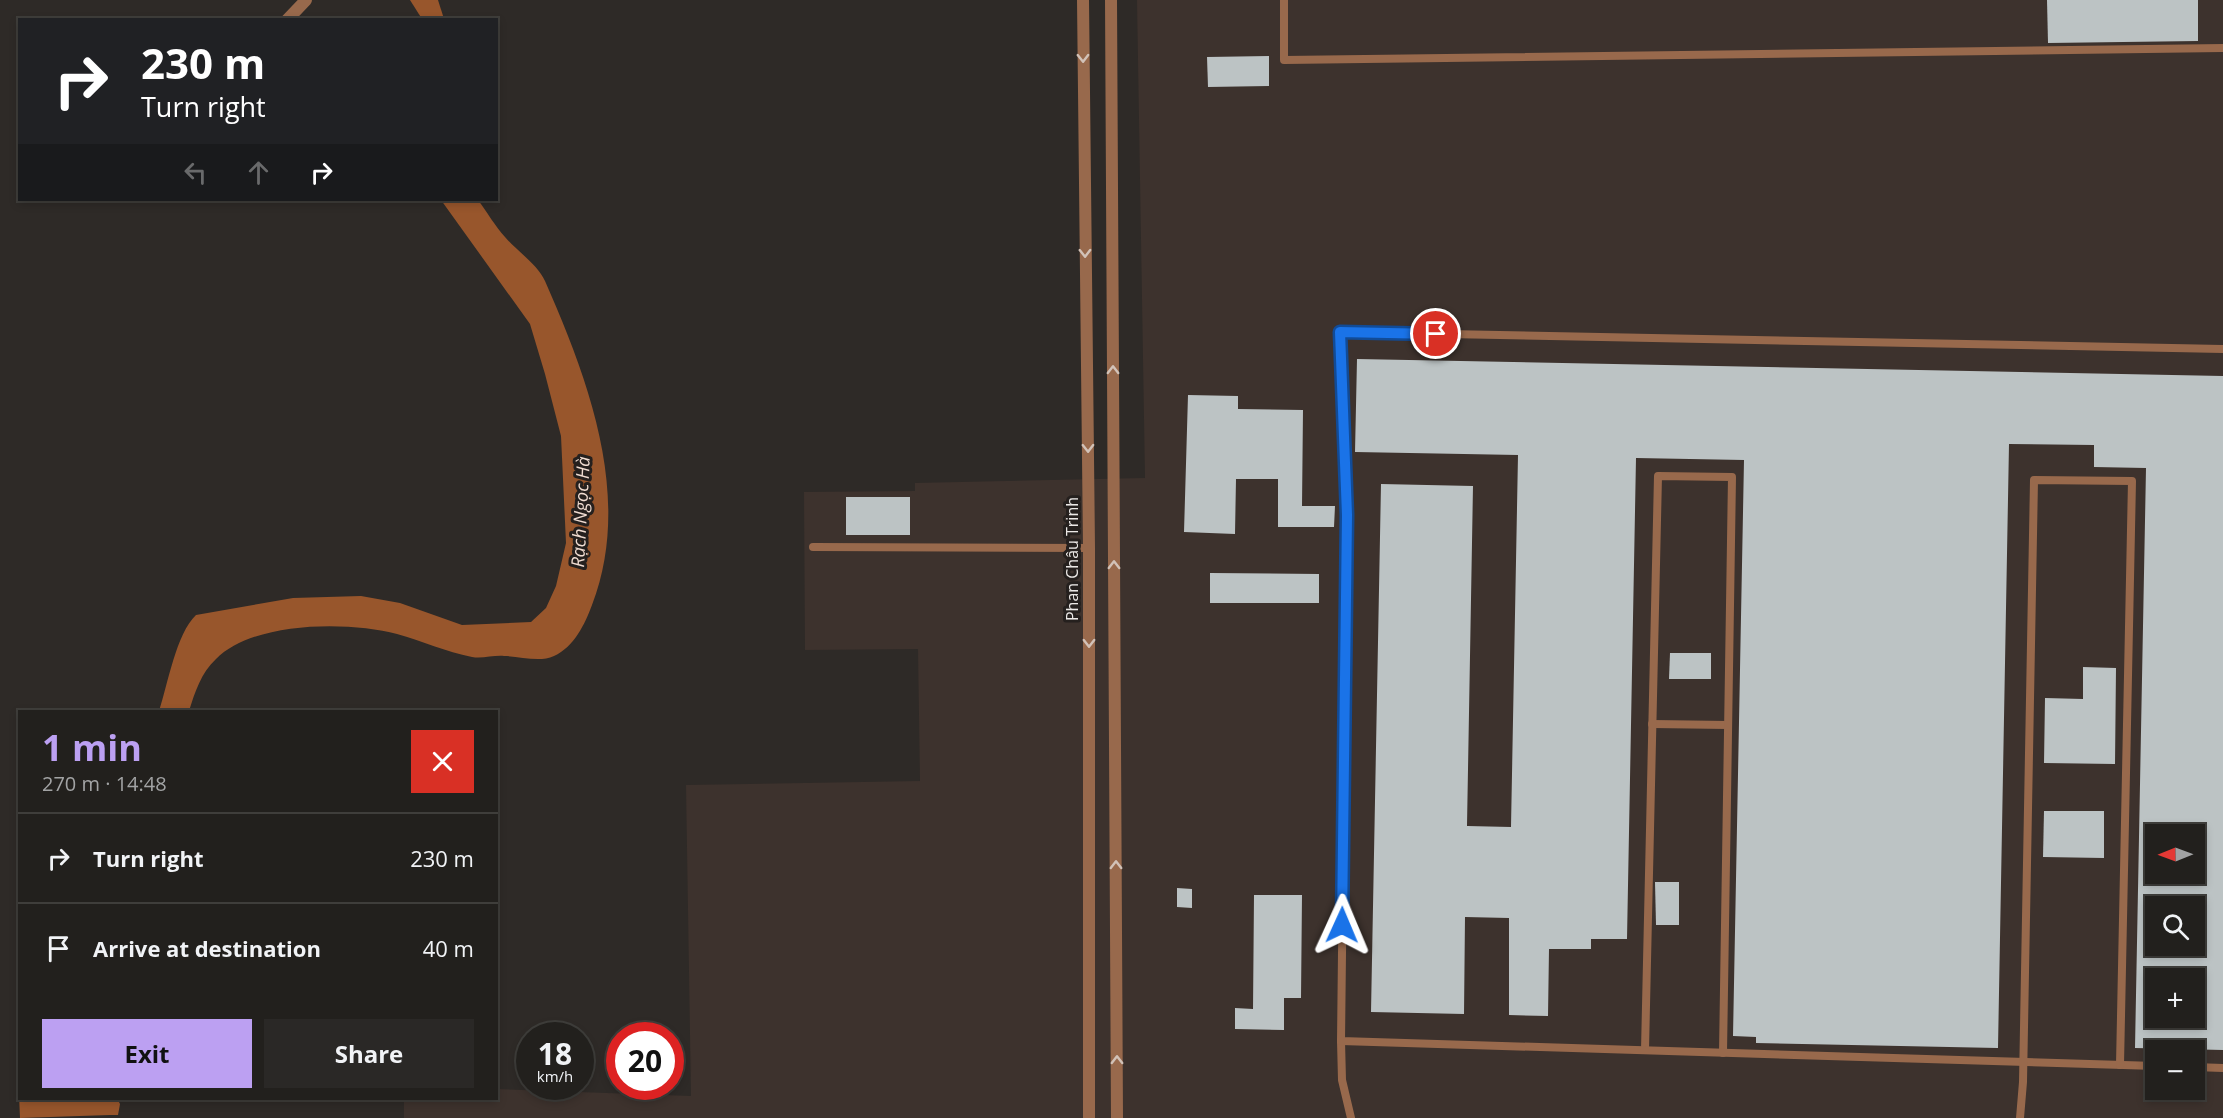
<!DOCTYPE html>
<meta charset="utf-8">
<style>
:root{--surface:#22201d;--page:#2a2826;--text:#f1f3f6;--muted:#a2a3a4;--line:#3f3e3b;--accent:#bca0f2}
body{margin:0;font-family:"Open Sans",sans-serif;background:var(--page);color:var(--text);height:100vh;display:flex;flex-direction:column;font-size:22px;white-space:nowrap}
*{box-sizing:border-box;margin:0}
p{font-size:20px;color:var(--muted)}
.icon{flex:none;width:33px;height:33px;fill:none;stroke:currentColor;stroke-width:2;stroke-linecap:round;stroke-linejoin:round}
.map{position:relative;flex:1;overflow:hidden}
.panel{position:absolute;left:18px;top:710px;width:480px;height:390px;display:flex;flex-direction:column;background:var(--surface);border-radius:0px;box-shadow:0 3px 9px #0003,0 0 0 2px var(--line)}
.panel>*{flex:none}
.guide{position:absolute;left:18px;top:18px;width:480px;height:183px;border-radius:0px;box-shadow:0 3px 9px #0003,0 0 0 2px var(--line);background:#202124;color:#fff;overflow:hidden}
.needle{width:39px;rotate:269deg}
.buttons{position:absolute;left:2145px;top:824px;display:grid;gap:12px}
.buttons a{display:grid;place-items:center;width:60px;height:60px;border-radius:0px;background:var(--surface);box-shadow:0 3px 9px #0003,0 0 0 2px var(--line);font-size:30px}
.speed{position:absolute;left:516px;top:1022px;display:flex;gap:12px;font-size:30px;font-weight:700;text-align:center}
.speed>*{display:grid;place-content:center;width:78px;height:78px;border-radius:50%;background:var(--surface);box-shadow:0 3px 9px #0003,0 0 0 2px var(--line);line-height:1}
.speed small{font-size:15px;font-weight:400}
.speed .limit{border:9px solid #d22;background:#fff;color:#111}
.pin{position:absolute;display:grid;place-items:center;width:51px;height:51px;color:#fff;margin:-26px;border:3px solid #fff;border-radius:50%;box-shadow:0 2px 6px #0007}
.me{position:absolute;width:66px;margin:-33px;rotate:1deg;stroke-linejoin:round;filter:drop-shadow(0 0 4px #0008)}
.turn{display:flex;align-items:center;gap:21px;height:126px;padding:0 24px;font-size:27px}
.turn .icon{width:78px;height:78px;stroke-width:2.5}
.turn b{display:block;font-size:42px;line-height:51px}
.lanes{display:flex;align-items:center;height:57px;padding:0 24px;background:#0003;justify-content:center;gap:30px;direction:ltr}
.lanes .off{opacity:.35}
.round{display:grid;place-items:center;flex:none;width:63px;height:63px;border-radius:0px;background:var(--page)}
.summary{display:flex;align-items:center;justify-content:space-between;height:102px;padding:0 24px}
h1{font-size:36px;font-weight:700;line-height:45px;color:var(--accent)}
.primary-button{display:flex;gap:12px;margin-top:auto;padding:12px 24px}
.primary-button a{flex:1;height:69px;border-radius:0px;background:var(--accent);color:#111;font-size:24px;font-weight:700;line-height:69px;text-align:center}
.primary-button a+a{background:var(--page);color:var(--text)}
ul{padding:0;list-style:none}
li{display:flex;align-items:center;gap:18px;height:90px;padding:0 24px;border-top:2px solid var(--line)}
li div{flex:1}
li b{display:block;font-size:22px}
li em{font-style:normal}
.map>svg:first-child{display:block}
.built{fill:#3d322d;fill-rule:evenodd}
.water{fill:#98562c}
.building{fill:#bcc3c4;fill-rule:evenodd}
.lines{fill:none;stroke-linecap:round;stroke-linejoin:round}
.lane{stroke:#98694c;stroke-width:8}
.street{stroke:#98694c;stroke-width:12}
.oneway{stroke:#d2c2b8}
.route-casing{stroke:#114b97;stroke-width:15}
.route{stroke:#1a73e8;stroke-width:10}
.labels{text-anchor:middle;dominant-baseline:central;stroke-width:6;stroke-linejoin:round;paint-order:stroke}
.street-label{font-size:16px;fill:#ebe8e6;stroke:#25201e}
.water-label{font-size:18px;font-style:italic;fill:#f1ddd2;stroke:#25201e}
</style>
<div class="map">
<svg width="2223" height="1118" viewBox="0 0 2223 1118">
<rect width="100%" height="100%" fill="#2e2a27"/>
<path class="built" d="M1137,0H2223V1118H404V1098H496L497,1089L691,1096L686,785L920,781L918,649L805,650L804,492L915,491V483L1145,478ZM2156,834H2194V873H2156ZM2156,906H2194V945H2156ZM2156,978H2194V1017H2156ZM2156,1050H2194V1089H2156Z"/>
<g class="water">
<path d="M410,0H438L444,19H422Z"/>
<path d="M441,200H478C487,212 495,226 505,237C517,251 538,265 545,281C589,381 633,498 592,605C585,624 574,647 554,656C539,663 520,656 504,656C494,655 482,659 472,657C446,652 422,641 397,634C348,621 254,621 216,659C201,673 195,692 189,711H159C168,684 176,634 196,615L293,598L361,596L400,603L462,625L531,622L546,608L556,586L566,543L561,436L545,374L530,324Z"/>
<path d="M19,1093L20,1098H117L120,1104L118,1115H110L20,1118L19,1094Z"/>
</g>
<g class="building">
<path d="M2047,0H2198V41L2048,43Z"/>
<path d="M1269,56V86L1208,87L1207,57Z"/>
<path d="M1357,359L2223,376V1050L2135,1048L2146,468L2094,467V445L2009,444L1998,1048L1756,1043V1037L1733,1036L1744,460L1636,458L1627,939H1591V949H1549L1548,1016L1509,1015V918L1465,917L1464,1014L1371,1012L1381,484L1473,486L1467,826L1511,827L1518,455L1355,452ZM2156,834H2194V873H2156ZM2156,906H2194V945H2156ZM2156,978H2194V1017H2156Z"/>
<path d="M1188,395L1238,396V409L1303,410L1302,506H1335L1334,527H1278V479H1236L1235,534L1184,532Z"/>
<rect x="846" y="497" width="64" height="38"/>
<path d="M1210,573L1319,574V603H1210Z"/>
<path d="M1670,653H1711V679H1669Z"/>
<path d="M2083,667L2116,668L2115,764L2044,763L2045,698L2083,699Z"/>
<path d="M2044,811H2104V858L2043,857Z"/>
<path d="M1655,882H1679V925H1656Z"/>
<path d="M1177,888L1192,889V908L1177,907Z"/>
<path d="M1254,895H1302L1301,998H1284V1030L1235,1029V1008L1253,1009Z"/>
</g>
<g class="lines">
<g class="lane">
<path d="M1284,0V60L2223,48"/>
<path d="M813,547L1089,548"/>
<path d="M1652,724L1728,725"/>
<path d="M1341,1041L1342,1080L1351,1118"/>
<path d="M1645,1050L1658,476L1732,477L1723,1053"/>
<path d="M2156,1066L1341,1041L1347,515L1340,332L2223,349"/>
<path d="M2194,1067L2223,1068"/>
<path d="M2020,1118L2023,1082L2034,480L2132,481L2120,1065"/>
</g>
<g class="street">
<path d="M1083,0L1089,548V1118"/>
<path d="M1111,0L1117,1118"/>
<path d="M287,20L306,0"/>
</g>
</g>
<defs><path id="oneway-chevron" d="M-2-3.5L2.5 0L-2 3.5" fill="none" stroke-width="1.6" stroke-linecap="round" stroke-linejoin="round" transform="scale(1.5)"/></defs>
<g class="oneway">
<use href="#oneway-chevron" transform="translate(1083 58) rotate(89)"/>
<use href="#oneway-chevron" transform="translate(1085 253) rotate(89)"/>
<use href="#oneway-chevron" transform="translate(1113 370) rotate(-90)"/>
<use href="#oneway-chevron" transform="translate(1088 448) rotate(89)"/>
<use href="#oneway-chevron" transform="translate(1114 565) rotate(-90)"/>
<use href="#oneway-chevron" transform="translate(1089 643) rotate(90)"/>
<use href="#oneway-chevron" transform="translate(1116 865) rotate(-90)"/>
<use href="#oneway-chevron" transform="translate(1117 1060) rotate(-90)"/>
</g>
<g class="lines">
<defs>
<path id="route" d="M1342,925L1347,515L1340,332L1436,334"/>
</defs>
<use href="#route" class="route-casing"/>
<use href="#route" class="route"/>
</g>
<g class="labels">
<g class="street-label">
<text transform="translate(1072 559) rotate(-90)">Phan Châu Trinh</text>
</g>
<g class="water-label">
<text transform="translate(580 512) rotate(-87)">Rạch Ngọc Hà</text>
</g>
</g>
</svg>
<div class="buttons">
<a><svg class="needle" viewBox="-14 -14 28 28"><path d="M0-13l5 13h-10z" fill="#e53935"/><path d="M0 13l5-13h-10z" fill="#a2a3a4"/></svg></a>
<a><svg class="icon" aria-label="search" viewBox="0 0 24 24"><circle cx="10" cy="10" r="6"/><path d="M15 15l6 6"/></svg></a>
<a>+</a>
<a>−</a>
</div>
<div class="speed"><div>18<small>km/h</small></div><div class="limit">20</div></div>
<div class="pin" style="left:1436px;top:334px;background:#d93025"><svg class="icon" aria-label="arrive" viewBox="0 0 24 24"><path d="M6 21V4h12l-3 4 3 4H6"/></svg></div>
<svg class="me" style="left:1342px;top:925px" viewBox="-20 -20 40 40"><path d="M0-17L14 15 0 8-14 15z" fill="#1a73e8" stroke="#fff" stroke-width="4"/></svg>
<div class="guide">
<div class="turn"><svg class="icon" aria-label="right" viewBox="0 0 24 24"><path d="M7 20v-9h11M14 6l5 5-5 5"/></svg><div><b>230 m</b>Turn right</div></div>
<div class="lanes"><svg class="icon off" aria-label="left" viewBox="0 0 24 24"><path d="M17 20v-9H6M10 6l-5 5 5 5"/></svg><svg class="icon off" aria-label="ahead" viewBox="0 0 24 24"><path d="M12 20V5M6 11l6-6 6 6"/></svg><svg class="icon" aria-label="right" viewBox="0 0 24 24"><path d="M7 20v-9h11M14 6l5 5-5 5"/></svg></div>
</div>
<section class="panel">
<div class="summary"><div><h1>1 min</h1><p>270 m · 14:48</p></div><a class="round" style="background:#d93025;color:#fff"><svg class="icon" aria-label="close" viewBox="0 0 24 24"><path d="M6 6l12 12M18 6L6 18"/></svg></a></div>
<ul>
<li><svg class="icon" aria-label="right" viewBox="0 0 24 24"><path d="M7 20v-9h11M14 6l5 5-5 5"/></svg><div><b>Turn right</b></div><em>230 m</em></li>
<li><svg class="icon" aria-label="arrive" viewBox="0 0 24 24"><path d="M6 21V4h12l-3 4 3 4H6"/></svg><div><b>Arrive at destination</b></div><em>40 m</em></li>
</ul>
<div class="primary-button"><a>Exit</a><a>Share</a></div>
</section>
</div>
